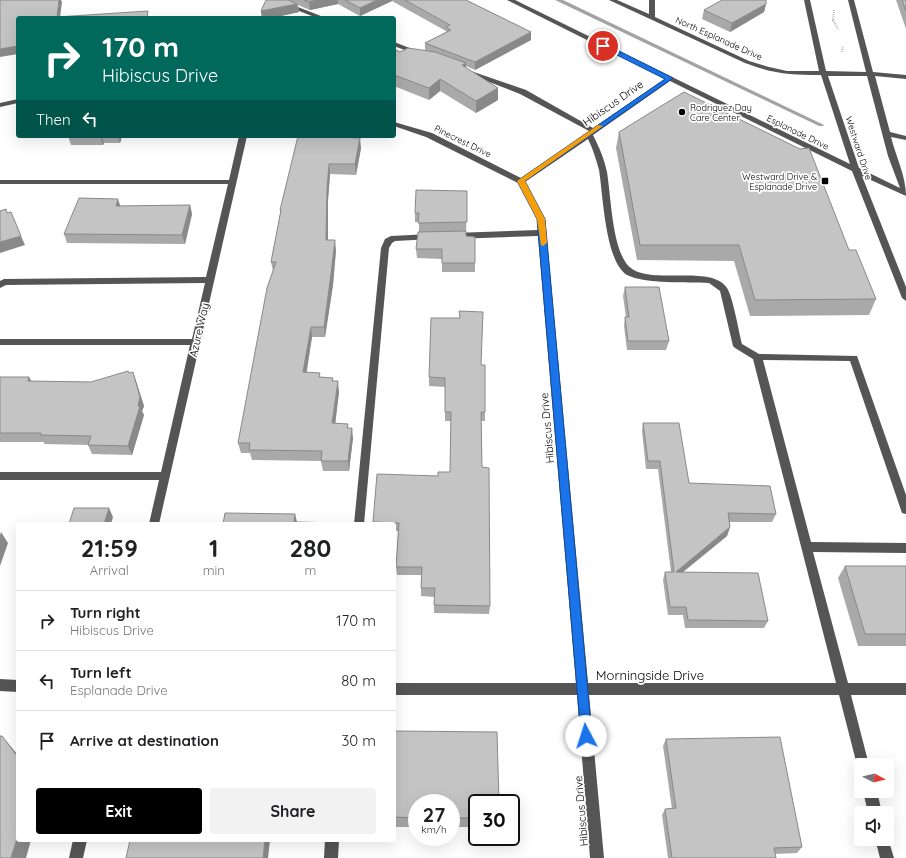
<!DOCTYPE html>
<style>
:root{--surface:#fff;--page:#f2f2f2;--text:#202124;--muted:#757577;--line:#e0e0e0;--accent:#000}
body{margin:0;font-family:Quicksand,sans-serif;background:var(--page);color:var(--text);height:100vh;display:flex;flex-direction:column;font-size:15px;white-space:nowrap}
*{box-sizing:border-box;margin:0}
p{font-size:13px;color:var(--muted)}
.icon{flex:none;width:22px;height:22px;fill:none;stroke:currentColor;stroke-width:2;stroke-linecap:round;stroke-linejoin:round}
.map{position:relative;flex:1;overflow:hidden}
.panel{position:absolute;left:16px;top:522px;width:380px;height:320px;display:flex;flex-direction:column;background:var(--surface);border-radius:4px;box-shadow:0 4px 16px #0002}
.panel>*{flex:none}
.top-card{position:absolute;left:16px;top:16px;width:380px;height:122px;border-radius:4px;box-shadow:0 4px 16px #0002;background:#00695c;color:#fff;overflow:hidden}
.needle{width:26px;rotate:97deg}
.controls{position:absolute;left:854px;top:758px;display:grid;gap:8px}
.controls a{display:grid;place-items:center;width:40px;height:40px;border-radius:4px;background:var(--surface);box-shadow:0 4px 16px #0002;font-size:20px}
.speed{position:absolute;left:408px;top:794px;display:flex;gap:8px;font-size:20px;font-weight:700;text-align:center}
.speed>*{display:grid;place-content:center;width:52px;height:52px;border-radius:50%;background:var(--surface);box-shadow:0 4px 16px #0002;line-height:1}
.speed small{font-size:10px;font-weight:400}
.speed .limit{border:2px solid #111;border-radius:6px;background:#fff;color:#111}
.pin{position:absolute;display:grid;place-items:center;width:34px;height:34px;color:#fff;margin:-17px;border:2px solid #fff;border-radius:50%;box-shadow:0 1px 4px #0007}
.me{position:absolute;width:44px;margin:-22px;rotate:355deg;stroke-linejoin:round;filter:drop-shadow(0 0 3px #0008)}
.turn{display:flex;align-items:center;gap:14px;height:84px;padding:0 20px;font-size:18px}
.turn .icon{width:52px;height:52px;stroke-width:2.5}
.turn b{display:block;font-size:28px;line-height:34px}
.then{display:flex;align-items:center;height:38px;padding:0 20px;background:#0003;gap:8px;font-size:15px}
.eta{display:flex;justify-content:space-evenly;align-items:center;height:68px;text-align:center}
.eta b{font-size:24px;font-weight:800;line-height:28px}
.cta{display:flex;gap:8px;margin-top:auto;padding:8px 20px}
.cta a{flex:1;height:46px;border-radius:4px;background:var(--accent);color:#fff;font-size:16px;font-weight:800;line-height:46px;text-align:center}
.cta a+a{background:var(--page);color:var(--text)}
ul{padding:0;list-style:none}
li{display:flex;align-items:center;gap:12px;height:60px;padding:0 20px;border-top:1px solid var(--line)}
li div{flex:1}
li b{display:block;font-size:15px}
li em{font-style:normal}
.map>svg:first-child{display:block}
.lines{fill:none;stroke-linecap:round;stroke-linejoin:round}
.stream{fill:#a3a3a3;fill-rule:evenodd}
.path{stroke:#777;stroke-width:2;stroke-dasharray:0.5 1.5;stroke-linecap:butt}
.minor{fill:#555;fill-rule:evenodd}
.wall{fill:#a9a9a9}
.shaded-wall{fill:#898989}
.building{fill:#c4c4c4;stroke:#898989}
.route{fill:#1a73e8;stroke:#114b97}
.slow{fill:#f59e0b}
.poi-dot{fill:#000;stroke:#fff;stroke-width:1.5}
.labels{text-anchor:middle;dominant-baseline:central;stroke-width:3.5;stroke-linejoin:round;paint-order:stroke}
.far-street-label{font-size:9px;fill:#000;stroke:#fff}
.far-poi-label{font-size:9px;fill:#000;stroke:#fff;text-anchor:start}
.street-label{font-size:11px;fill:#000;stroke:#fff}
.near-street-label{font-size:13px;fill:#000;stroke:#fff}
</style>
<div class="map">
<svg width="906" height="858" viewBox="0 0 906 858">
<rect width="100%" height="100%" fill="#fff"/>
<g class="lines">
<path class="stream" d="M555,0H563L824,125L823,126H819Z"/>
<g class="path">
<path d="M834,10L833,20L838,29"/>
<path d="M842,52L843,46"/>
</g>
<g class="minor">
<path d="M271,0H280L326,18H317Z"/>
<path d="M507,0H515L850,164L821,75C790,75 774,74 745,63L609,0H617L649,14V0H655V17L749,61L769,67L787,71H819L804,0H810L826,71L866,72L848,0H854L873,72L906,75V79L875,76L890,132L906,136V140L891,137C896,157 906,176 906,196L862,176L906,287V301L902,298L852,171L670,81L593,135C599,147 604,158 607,172C611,197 612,243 626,263C644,289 710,262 727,288C733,297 739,333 742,344L759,354L857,356L906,495V514L902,513L901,510L850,361L763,360L811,542L906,543V553L813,552L848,683H906V695H851L869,765H861V770L858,769L857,765L839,695H589L604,858H590L577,695H394V683H576L538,236L454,239L450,236L454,233L538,230L537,219L518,183L426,137L394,126V122L432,133L521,178L589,131L520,94L461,71V69H465L526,90L593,128L665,79ZM828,76H867L888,156L900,188L859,168ZM588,139C593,149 596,159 599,170C603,194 605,262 627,275C645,284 688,282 709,283L720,291L733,346L735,348L753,359L836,683H588L545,219L525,182Z"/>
<path d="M394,42L420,52L421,53L418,55L394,46Z"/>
<path d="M18,99V103L0,107V103Z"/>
<path d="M239,136H247L159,524H149L159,480H0V472H161L190,345H0V339H192L205,283L6,285L0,288V281L4,279L206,277L228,184H0V180H229Z"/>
<path d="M430,234L433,235L434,237L433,239L395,241L392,243L389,248L364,524H354L381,248L385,239L391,236Z"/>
<path d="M0,679L18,680V692L0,691Z"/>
<path d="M863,791H877L882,813H868Z"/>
<path d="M887,835L894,858H880L875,839H887Z"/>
<path d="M73,840H87L83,858H69Z"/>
<path d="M325,840H339L338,858H324Z"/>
</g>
</g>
<g class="wall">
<path d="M266,0H466L531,32V40L475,70L466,66V68L498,88V100L476,113L440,91L429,100L394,86V49L400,52L425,50V43L446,32V31L392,1L360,16L338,4L310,10L298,5L299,12L272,18H262L261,11Z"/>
<path d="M896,0H906V29Z"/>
<path d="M766,4L764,12L730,32L702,19L704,10Z"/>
<path d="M619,132L849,250L876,299L869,315L750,316L734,261L637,260L616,148Z"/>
<path d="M68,136H122L120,143H104L103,145H71Z"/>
<path d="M336,137L361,148L356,175L330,174L328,200V240L336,250L333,285L325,337H312L306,372L320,377L333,378V381L339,392L335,423L348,424V428L353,438L349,471H323L321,461L252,460L250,453H241L238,443L273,271L271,262L280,215V210Z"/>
<path d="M467,191L466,236L475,237V272H442V259L417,258L416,249L419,232V222H415V213Z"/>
<path d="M190,205L192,214L185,244L67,243L64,234L120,206Z"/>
<path d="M625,287L669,341L666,350H627L624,326L625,317H626L623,296Z"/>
<path d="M481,365L485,412V421H481L482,467L490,606L489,614L434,613V597L421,596V575H397L396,567L399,531H394V524H373V522L438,476L450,472L451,421H445V387L429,386V377Z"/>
<path d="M129,373L136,381L144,406L142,411L144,415L132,455L92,454L88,445L44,444V442H0V377H29L31,381L91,382Z"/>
<path d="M643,423L689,483L776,514L772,522H729L730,527L727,536L683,572L768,621L764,628H685L683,615H668L663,580L665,572H671L658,469H646L642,431Z"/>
<path d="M845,566H906V646H858L838,578Z"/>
<path d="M394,731L477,803V827H451V803H417V827H394Z"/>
<path d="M666,739L802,847L797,853L775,854L776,858H668L662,815L665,809H672L663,746Z"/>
</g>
<g class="shaded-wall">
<path d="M59,0H61L62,2L60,18L57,17Z"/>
<path d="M318,0H338V4L310,10L309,2Z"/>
<path d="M377,0H392V1L360,16V8Z"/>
<path d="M297,4L299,12L272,18H262L261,11Z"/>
<path d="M766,4L764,12L730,32L732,23Z"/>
<path d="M531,32V40L475,70V62Z"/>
<path d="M18,46V54L0,57V49Z"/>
<path d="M466,63V75L462,65Z"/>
<path d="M440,79V91L429,100V88Z"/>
<path d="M498,88V100L476,113V101Z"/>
<path d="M100,136H101L104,143L103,145Z"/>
<path d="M118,136H122L120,143Z"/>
<path d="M360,138L361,148L356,175L355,164Z"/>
<path d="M329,164L330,174L328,200V250L326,240L327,189Z"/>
<path d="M118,199L121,208L116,206Z"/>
<path d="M190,205L192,214L185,244L182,235Z"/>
<path d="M21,236L25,245L0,253V242Z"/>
<path d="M335,240L336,250L333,285L325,337L324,327Z"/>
<path d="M311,327L312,337L305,383L303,372Z"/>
<path d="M133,372L144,406L142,411L144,415L132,455L128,446L138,406Z"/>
<path d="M29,377L34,386L28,381Z"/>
<path d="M338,381L339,392L334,434L332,423Z"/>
<path d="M352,428L353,438L349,471L348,461Z"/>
<path d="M109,508L113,517L111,524H104Z"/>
<path d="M295,514L297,522H294Z"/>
<path d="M730,527L727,536L673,580L676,572Z"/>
<path d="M1,532L8,543L0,566V535Z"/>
<path d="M2,736L18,755V757Z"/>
<path d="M18,835V840H31L26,858H11Z"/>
<path d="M265,840H270L268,858H263Z"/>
</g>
<g class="building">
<path d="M0,0H59L57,17L148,11L147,18H18V46L0,49Z"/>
<path d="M266,0H288L297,4L261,11Z"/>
<path d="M304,0H318L309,2Z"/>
<path d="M345,0H377L360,8Z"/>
<path d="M405,0H466L531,32L475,62L425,43L451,30L446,27L450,25Z"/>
<path d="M722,0H766V4L732,23L704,10Z"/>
<path d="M902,0H906V11Z"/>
<path d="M408,48L435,52L466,63L462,65L498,88L476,101L440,79L429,88L394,75V49L400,52Z"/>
<path d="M684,92L800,149L809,148L849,250H856L876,299L755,300L739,245H640L619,132Z"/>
<path d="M298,136H336L335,137L360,138L355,164H329L327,189L326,240H335L331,274L324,327H311L303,372L320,373L319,377L333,378L332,381H338L332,423L348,424L347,428H352L348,461H321L322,451L249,450L250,443H238L267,288L276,262H271L281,210H280Z"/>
<path d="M416,190L467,191V222L418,223L419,213H415Z"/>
<path d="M79,198L118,199L116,206L190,205L182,235L64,234Z"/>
<path d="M6,209L7,213L11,212L21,236L0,242V211Z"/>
<path d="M466,231V236L475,237V263H442V249H416L418,232Z"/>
<path d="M625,287H659L669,341H628L625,317H629Z"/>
<path d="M459,311L483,312L481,365H485V412H481L482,467L489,468L490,606L434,605L435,588H421L422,567H396L399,523L373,522L377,474L438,476V472H450L451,412H445V378L429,377L431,318H460Z"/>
<path d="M128,371L129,373L133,372L140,397L138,406H140L128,446L88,445L91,436L40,435L41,433H0V377H29L28,381L91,382Z"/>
<path d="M643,423H679L689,483L770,486L776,514L728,513L730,527L676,572L758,573L768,621L688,620L686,607H670L665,572H674L660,461H648Z"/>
<path d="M74,508H109L104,524H69Z"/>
<path d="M225,513L295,514L294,522L344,523V524H223Z"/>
<path d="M845,566H906V634H865Z"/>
<path d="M394,731L497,732L499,803H477V818H451V803H417V818L394,817Z"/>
<path d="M0,736H2L18,757V835L11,858H0Z"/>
<path d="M780,737L802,847L774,848L776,858H672L665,809L676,808L666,739Z"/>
<path d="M130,840H265L263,858H126Z"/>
</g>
<path class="route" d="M601,44H605L673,78L525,181L545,219L592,736L590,740L586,741L582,740L581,736L537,219L517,181L665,79L601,47Z"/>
<path class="slow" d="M598,125L603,126L525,181L545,219L547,243L543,246L541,245L537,219L517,181Z"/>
<g class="poi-dot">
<circle cx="682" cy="112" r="4"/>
<rect x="821" y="177" width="8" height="8" rx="2"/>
</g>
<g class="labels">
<g class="far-street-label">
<text transform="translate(719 38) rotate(24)">North Esplanade Drive</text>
<text transform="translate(798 132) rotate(26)">Esplanade Drive</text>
<text transform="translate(463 141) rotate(26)">Pinecrest Drive</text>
<text transform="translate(859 148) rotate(72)">Westward Drive</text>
</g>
<g class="far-poi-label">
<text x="690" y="107">Rodriguez Day<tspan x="690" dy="10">Care Center</tspan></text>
<text x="817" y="176" text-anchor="end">Westward Drive &amp;<tspan x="817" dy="10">Esplanade Drive</tspan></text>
</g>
<g class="street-label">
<text transform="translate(613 103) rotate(-35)">Hibiscus Drive</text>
<text transform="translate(199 330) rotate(-77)">Azure Way</text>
<text transform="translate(547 428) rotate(-95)">Hibiscus Drive</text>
<text transform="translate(581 811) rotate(-95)">Hibiscus Drive</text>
</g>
<g class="near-street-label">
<text x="650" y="675">Morningside Drive</text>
</g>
</g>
</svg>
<div class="controls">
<a><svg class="needle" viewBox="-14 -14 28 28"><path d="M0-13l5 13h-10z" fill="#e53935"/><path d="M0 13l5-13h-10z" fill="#757577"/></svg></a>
<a><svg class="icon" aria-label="sound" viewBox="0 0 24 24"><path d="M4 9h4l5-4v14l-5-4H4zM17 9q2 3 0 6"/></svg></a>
</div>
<div class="speed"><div>27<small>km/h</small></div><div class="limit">30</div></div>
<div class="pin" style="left:603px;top:46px;background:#d93025"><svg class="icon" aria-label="arrive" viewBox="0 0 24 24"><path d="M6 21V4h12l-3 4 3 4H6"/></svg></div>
<svg class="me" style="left:586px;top:736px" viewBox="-20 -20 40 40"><circle r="19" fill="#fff"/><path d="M0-13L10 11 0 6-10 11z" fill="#1a73e8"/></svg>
<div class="top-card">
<div class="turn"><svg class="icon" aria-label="right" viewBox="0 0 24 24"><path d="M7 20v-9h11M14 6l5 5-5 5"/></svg><div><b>170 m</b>Hibiscus Drive</div></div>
<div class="then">Then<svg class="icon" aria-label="left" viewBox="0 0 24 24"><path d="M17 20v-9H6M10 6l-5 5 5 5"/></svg></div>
</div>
<section class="panel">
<div class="eta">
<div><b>21:59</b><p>Arrival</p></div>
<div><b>1</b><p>min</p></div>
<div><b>280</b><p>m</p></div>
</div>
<ul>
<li><svg class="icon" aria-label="right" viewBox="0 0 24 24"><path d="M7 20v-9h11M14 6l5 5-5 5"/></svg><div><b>Turn right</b><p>Hibiscus Drive</p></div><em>170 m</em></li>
<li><svg class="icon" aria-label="left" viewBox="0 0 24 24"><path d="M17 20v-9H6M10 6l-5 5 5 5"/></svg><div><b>Turn left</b><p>Esplanade Drive</p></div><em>80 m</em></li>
<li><svg class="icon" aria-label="arrive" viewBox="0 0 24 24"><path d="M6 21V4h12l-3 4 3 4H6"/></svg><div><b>Arrive at destination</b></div><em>30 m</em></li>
</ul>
<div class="cta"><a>Exit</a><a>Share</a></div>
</section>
</div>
